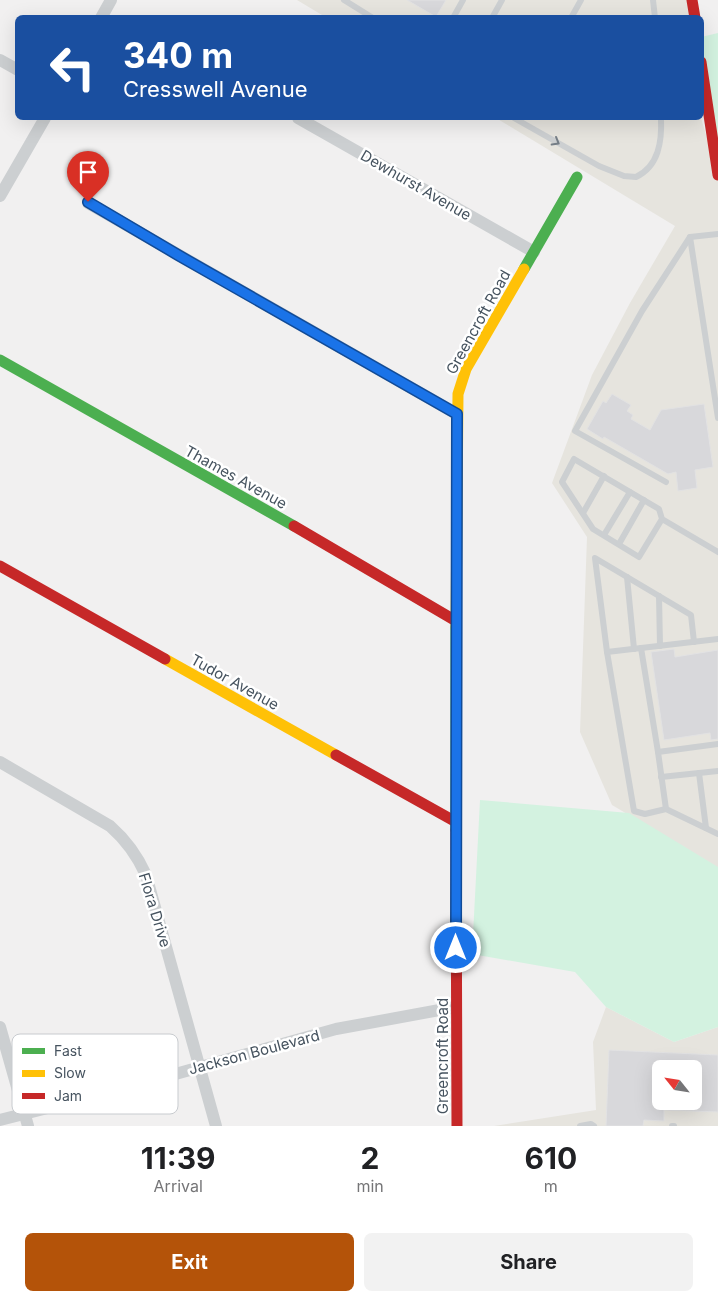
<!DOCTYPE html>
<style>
:root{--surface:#fff;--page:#f2f2f2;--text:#202124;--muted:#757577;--accent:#b45309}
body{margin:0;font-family:Inter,sans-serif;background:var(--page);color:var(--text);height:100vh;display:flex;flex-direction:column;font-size:19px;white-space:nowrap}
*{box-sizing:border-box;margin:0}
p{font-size:16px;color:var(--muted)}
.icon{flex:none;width:28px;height:28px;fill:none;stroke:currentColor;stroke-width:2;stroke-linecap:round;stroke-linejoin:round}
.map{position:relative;height:1126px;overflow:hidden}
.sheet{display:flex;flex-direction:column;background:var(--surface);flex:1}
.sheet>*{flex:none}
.hud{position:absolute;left:15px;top:15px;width:689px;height:105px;border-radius:8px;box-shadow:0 5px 20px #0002;background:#1a4fa0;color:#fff;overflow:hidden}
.needle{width:32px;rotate:300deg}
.buttons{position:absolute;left:652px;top:1060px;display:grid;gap:10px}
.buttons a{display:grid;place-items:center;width:50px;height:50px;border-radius:8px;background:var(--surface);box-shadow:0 5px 20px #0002;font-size:25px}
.pin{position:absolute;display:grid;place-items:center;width:42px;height:42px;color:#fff;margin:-51px -21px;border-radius:50% 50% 50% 0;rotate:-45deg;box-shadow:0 0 5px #0007}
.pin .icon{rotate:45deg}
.me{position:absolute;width:55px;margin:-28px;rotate:0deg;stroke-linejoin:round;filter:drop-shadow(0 0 4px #0008)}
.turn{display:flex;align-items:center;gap:18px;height:105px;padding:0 25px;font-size:22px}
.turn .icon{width:65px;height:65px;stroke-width:2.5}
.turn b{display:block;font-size:35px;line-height:42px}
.eta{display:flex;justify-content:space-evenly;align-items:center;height:85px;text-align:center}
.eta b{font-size:30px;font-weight:700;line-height:35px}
.button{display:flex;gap:10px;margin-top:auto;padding:10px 25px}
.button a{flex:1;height:58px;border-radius:8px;background:var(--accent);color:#fff;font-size:20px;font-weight:700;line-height:58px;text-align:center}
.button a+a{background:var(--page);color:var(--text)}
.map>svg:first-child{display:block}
.commercial{fill:#e6e4de;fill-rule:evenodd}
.green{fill:#d3f2e0}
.building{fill:#d8d8db;stroke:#e2e2e3;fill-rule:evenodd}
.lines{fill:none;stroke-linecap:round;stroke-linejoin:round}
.lane{stroke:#cccfd1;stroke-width:6}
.street{stroke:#cccfd1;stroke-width:12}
.fast{stroke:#4caf50;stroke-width:11}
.slow{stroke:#ffc107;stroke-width:11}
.jam{stroke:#c62828;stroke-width:11}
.oneway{stroke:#757e87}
.route-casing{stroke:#114b97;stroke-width:12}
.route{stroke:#1a73e8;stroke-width:9}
.labels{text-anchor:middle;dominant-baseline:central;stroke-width:5;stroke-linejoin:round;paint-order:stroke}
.street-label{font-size:15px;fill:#46535f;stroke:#fff}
.key{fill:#fff;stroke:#c8cbcf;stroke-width:1}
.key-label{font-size:14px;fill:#46535f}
</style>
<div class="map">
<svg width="718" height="1126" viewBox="0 0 718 1126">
<rect width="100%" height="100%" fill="#f1f0f0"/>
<g class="commercial">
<path d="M297,0H693L695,17L327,18Z"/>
<path d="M496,118H701L718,175V868L612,805L580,732L587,537L552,483L592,375L630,303L675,226Z"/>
<path d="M606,1007L674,1042L718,1027V1126H494L596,1110L593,1042ZM661,1069H694V1101H661Z"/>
</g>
<g class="green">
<path d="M718,33V175L701,62V37Z"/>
<path d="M480,800L629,813L718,867V1027L674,1042L606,1007L575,972L472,954Z"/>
</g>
<g class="building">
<path d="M407,0H446L436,17Z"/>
<path d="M612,394L631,405L627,411L633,415L631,419L650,430L661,410L704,404L713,467L695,470L697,488L678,491L676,472L668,474L604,437L603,439L587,429L603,401L606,403Z"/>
<path d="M674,649L675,657L718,650V739L711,740L710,733L664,740L651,652Z"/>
<path d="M609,1050L718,1055V1112L664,1110V1121L644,1120L643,1126H606ZM661,1069H694V1101H661Z"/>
</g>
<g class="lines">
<g class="lane">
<path d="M344,0L373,18"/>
<path d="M653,0L655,18"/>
<path d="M453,18L463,0"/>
<path d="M492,18L502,0"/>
<path d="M571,18L581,0"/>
<path d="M514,118L599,166L624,176L636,177C659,166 662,141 661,118"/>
<path d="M690,237L718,418"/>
<path d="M666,482L575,431L642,311L690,237L718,234"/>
<path d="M583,513L604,476"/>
<path d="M662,519L639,557L593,529L562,482L574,459L659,509L662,519L718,552"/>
<path d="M604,535L630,492"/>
<path d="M619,544L644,500"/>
<path d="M627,577L634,649"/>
<path d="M659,596L660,646"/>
<path d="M718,639L607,652L634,811L645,814L666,809L718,834"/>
<path d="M641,648L658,752"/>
<path d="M607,652L595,558L691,615L694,642"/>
<path d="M661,777L699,773"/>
<path d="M666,809L658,752L718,744"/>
<path d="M706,828L699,773L718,771"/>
<path d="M580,1126L591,1124L594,1126"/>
<path d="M672,1126H674"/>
</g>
<g class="street">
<path d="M101,18L111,0"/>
<path d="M0,60L18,70"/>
<path d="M298,118L534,252"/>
<path d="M0,196L45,118"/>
<path d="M88,203L457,414"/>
<path d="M0,762L110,826C126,840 137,855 146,875L216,1126"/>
<path d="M0,1027L28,1126"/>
<path d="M0,1120L111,1092L336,1029L456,1007"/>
</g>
<g class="fast">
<path d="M524,269L577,177"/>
<path d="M0,360L294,526"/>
<path d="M456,627V830"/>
</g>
<g class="slow">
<path d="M456,627L458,394L466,369L524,269"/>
<path d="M165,659L336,755"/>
</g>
<g class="jam">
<path d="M692,0L695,18"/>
<path d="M701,62L718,175"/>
<path d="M294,526L456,621"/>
<path d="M0,566L165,659"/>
<path d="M336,755L456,822"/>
<path d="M456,830L457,1126"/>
</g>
</g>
<defs><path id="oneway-chevron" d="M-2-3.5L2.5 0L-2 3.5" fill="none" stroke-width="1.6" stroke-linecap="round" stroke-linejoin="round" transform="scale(1.25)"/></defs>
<use class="oneway" href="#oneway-chevron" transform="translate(556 142) rotate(30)"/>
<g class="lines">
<defs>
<path id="route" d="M88,202L178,255L457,414L456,948"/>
</defs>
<use href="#route" class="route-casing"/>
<use href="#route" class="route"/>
</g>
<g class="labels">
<g class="street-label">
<text transform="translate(416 185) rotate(30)">Dewhurst Avenue</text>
<text transform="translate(478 322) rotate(-61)">Greencroft Road</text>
<text transform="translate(236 477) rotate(29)">Thames Avenue</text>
<text transform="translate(235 682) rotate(29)">Tudor Avenue</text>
<text transform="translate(155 910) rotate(73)">Flora Drive</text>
<text transform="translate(254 1052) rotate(-15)">Jackson Boulevard</text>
<text transform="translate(442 1056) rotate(-90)">Greencroft Road</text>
</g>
</g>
<rect x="12" y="1034" width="166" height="80" rx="8" class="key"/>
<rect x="22" y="1048" width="23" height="6" fill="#4caf50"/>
<rect x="22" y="1070" width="23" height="7" fill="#ffc107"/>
<rect x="22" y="1093" width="23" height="6" fill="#c62828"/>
<g class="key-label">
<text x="54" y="1056">Fast</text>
<text x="54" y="1078">Slow</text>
<text x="54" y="1101">Jam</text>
</g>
</svg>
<div class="buttons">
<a><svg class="needle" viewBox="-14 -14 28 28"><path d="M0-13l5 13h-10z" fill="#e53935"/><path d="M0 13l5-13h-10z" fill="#757577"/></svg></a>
</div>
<div class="pin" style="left:88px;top:202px;background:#d93025"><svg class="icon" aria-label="arrive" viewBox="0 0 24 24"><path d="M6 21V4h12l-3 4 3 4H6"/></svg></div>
<svg class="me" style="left:456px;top:948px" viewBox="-20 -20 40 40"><circle r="17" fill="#1a73e8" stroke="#fff" stroke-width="3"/><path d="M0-11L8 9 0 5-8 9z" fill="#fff"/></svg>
<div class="hud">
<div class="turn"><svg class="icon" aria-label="left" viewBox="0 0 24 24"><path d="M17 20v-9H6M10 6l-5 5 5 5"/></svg><div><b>340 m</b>Cresswell Avenue</div></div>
</div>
</div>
<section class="sheet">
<div class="eta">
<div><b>11:39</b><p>Arrival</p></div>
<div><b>2</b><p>min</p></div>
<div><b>610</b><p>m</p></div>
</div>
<div class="button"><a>Exit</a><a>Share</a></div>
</section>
